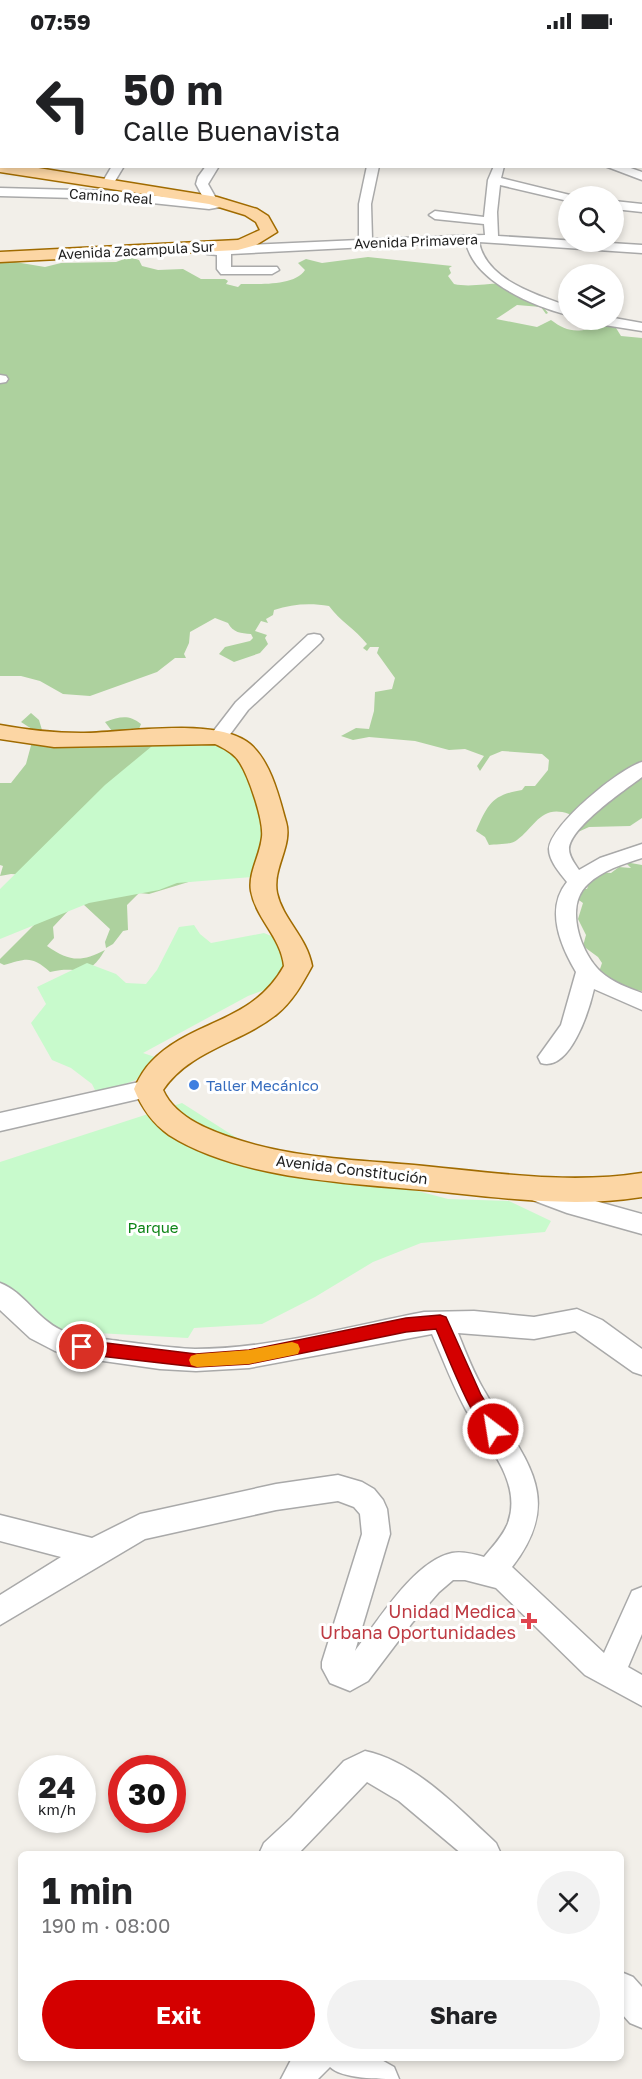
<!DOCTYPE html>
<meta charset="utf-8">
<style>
:root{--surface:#fff;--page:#f2f2f2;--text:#202124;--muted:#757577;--accent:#d40000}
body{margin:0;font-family:"Golos Text",sans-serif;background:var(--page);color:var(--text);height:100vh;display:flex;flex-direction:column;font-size:22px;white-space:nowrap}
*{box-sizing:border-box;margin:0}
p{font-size:20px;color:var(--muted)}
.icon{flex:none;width:33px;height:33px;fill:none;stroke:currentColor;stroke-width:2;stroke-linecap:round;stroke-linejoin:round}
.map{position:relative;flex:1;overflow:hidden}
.side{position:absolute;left:18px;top:1809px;width:606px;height:210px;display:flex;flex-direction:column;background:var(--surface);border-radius:9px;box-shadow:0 3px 9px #0003}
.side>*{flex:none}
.hud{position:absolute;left:0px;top:0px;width:642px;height:126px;box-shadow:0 3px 9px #0003;background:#fff;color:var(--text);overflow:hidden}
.controls{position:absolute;left:558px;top:144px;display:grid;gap:12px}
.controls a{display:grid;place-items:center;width:66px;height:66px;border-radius:50%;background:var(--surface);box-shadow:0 3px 9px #0003;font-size:30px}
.speed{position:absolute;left:18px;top:1713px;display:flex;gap:12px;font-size:30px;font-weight:700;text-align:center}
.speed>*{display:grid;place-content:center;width:78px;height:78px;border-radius:50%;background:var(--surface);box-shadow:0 3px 9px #0003;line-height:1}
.speed small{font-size:15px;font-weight:400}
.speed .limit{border:9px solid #d22;background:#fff;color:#111}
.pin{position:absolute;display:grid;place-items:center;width:51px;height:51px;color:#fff;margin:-26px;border:3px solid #fff;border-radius:50%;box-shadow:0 2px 6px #0007}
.me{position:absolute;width:66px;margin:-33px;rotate:329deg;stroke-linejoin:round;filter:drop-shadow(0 0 4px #0008)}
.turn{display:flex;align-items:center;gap:21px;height:126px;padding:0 24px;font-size:27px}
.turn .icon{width:78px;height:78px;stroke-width:2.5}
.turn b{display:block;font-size:42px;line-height:51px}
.round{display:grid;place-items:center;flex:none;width:63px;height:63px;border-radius:32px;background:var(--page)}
.headline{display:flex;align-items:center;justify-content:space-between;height:102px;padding:0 24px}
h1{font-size:36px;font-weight:700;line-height:45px}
.cta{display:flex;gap:12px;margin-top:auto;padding:12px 24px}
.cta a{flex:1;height:69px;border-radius:36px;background:var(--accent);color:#fff;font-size:24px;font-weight:700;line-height:69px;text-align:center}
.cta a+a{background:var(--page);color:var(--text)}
.status{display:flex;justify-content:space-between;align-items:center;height:42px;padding:0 30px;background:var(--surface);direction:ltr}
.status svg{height:16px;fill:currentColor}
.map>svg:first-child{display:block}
.forest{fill:#add19e}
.park{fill:#c8facc}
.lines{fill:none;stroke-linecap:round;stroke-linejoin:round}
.minor-casing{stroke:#a9a9a9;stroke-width:3}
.major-casing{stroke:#a06b00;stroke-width:3}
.minor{fill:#fff;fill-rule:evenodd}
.major{fill:#fcd6a4;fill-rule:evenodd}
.route{fill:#d40000;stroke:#8a0000;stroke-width:1.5}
.slow{fill:#f59e0b}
.shop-dot{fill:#3f7fe0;stroke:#fff;stroke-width:2}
.health-dot{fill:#e0444e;stroke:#fff;stroke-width:2}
.labels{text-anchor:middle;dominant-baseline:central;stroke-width:6;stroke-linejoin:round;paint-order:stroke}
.far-street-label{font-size:14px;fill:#222;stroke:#fff}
.shop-label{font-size:15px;fill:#366cbe;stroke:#fff;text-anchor:start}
.street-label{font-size:15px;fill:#222;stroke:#fff}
.park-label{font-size:15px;fill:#0c8416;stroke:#fff}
.near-health-label{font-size:18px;fill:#be3a42;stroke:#fff;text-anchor:end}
</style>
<div class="status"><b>07:59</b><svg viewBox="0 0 49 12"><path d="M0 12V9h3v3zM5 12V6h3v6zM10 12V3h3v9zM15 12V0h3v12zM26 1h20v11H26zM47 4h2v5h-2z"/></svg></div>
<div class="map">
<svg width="642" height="2037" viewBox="0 0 642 2037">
<rect width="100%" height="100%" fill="#f2efe9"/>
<g class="forest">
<path d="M130,215L139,218L142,224L158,228L183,227L201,237H225L228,239L226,242L238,245L241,242C259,242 295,244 305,228L298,221L306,217L322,221L368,215L452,224L449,226L451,231L448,234L454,242C471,246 493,240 506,242C518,245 541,261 548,271L546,272L541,265L517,263L496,277L537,285L551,278C563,287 573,291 588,287L591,278H611L621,294L642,296V776L630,784L589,785L578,790L570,787L569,772C541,762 535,785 517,798C511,803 497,802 489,803L485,795L476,789C488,762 492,753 522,748L525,744H535L548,728L549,718L542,712L502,709L490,714L480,729L477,724L484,714L465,707L449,708L415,699L369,695L353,698L341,694L356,686L369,687L374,669L375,650L392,647L395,636L377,611L379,605H370L367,609L363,606L367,602C355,587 340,579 329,564C310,561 292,562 274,568L273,573L266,577L268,581L261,579L255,589L267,593L265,596L268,602L260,611L234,620L219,612L225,605L250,599L253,596L251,592C241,591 233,591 228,581L215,576L190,590L189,601L184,612L186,616H175L157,630L90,654L63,652L40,639L21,634H0V220L9,219L45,225L61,221L116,220Z"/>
<path d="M31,671L39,678L42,688L65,696L115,693L105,680C120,675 128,672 141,682L137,692L162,705L195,838L149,852L139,851L127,863L128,888L123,889L113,902L106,906L105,900L110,887L83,862L69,868L53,885L54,896L47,904C69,919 80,921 105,908C86,940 80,922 50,930C31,913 26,917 4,923L0,921V917L49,868L31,833L11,832L0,834L3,824L0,823V741H11L26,722L33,696L38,691L21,680Z"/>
<path d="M625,820L642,823V949L603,944L598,933L602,921L598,915L583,904L586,893L578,877L583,861L569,851L577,847H587L593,830L611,831L619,825L631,826Z"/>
</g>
<g class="park">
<path d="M163,695L259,709L283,794L252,835L177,841L159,848L89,861L0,897V847L105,743Z"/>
<path d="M194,883L200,892L211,901L264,891L298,905L286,940L248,954L143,1011L155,1015L136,1038L97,1052L92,1042L71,1026L52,1018L31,981L46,962L37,945L87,921L116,932L126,941L146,942L157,928L179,885Z"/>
<path d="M182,1061L251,1105L448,1157L509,1159L551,1179L545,1190L421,1201L373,1220L315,1255L262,1282L194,1286L188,1296L24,1287L0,1266V1120Z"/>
</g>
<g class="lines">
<defs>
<g id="minor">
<path d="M377,0H390L376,2Z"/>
<rect x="640" y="33" width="2" height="6"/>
<rect x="0" y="47" width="2" height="6"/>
<path d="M640,55H642L640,62Z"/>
<path d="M112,124H124L112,144H104L102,141Z"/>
<path d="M206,124H219L208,142L217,158H226L228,161L226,164L209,167L114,157L0,154V146L114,149L205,159L196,142L198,135Z"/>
<path d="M367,124H379L371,162L372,197L485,193L484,182L435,177L429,173L435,169L484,175L488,138L494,124H504L501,136L574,154H568V159L500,143L497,170L498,194L642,203V211L479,200C486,238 537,253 568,264V273C533,264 473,239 466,200L231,212V225H277L279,228L272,232H221L217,227V213L207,212L205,209L207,206L224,204L359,198V162Z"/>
<path d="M605,124H625L642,130V138Z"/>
<path d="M614,159L642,162V170L614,167Z"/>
<path d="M614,276L642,281V289L598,282L591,278Z"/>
<path d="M0,333L6,334L8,337L6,340L0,341Z"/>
<path d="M314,592L320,593L323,597L320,601L248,668L225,699H211L209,695L236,660L308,593Z"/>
<path d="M642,720V735C625,748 570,785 569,807C569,815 575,822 579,828L600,816L642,802V816C623,822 603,828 588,842C564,863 580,911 601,930C612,940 628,946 642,951V968L594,947C589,969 570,1030 541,1021L538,1015L561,983L576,930C560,903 545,867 567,840C560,831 549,819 549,807C550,783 620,726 642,720Z"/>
<path d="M148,1038L156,1041L159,1047L156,1053L0,1089V1071Z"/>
<path d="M535,1139L570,1152L642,1172V1192L567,1171L527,1156L523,1149L527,1142Z"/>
<path d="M0,1241C24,1250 37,1277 61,1288C78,1296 100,1296 119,1299C144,1302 170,1306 195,1307C269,1307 351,1284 424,1270L474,1269L534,1275L577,1267L602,1278L642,1307V1333L633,1330L575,1289L534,1297L458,1291C466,1311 474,1332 485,1350C521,1414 568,1453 512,1525L604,1611L632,1549L642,1545V1592L628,1625L642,1633V1664L585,1633L496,1546L465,1538H453L439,1550L412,1581L368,1639L350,1649L330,1641L322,1626V1620L362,1492L360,1472L354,1465L338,1459L276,1468L145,1497L0,1583V1553L61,1515L0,1499V1473L92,1496L140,1472L276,1442L338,1433L362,1440L374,1447L383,1458L387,1467L390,1492L355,1609C378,1579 414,1519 452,1511C462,1509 474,1512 484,1515C493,1504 503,1494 508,1481C523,1439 485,1401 466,1368C453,1344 443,1317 432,1292L249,1326L196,1329L160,1327L82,1316L55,1309L30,1296L0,1268Z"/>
<path d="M365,1709C416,1720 459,1767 496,1801L501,1812H462L399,1759L367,1740L298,1812H259L264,1801L291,1776L344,1719Z"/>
<path d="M621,1930L633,1935L642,1945V1986L630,1981L621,1971Z"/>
<path d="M292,2016H378L394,2025L399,2037C379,2037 342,2037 330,2025L318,2037H281Z"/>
</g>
<g id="major">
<path d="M0,120L2,124H26L217,155L257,167L268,174L277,190L256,203L238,208L0,220V210L238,198L260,188L256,180L245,173L209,162L0,130Z"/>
<path d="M0,683C27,688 54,691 81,691C125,691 217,674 250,702C271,720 279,755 286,780C293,804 272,826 277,851C283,878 307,895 312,924C302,942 293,959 277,972C241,1001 190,1008 163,1048C176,1077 213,1090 242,1099C297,1116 357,1118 414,1123C489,1130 567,1143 642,1131V1155C573,1166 502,1156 434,1149C352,1141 240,1138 169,1093C152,1081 142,1066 134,1047C138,1038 144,1027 151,1020C192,977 252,982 284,924C281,895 256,877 251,849C248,831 260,814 262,795C264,779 249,735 240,721C235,712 224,706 215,702L54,705L0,697Z"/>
</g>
</defs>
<use href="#minor" class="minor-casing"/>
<use href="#major" class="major-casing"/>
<use href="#minor" class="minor"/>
<use href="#major" class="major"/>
</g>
<path class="route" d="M440,1273L446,1275L481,1353L499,1382L501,1387L499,1392L493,1395C475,1388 445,1307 436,1287L406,1290L249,1322L196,1325L82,1312L77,1310L74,1305L77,1300L82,1298L196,1312L249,1308L406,1276Z"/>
<path class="slow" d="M292,1300L298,1302L300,1307L298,1312L249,1322L197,1325L191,1323L189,1318L191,1314L197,1312L249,1308Z"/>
<circle class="shop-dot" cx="194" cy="1043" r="6"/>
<path class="health-dot" d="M526 1570h6v6h6v6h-6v6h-6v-6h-6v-6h6z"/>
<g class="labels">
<g class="far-street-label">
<text transform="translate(111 154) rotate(4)">Camino Real</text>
<text transform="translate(416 199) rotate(-2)">Avenida Primavera</text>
<text transform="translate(136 208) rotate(-3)">Avenida Zacampula Sur</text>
</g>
<g class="shop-label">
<text x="206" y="1043">Taller Mecánico</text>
</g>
<g class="street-label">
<text transform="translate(352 1127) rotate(7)">Avenida Constitución</text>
</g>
<g class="park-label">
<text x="153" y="1185">Parque</text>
</g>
<g class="near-health-label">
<text x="516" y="1569">Unidad Medica<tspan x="516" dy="21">Urbana Oportunidades</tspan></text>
</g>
</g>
</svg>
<div class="controls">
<a><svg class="icon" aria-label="search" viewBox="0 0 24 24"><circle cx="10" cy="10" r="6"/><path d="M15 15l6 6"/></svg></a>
<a><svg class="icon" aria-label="layers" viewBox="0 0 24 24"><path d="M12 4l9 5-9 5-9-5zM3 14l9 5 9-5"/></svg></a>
</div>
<div class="speed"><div>24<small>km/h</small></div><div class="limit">30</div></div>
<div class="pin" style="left:82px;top:1305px;background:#d93025"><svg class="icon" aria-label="arrive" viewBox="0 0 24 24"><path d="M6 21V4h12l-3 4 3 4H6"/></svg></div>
<svg class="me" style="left:493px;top:1387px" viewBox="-20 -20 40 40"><circle r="17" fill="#d40000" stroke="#fff" stroke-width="3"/><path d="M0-11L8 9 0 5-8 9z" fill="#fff"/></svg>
<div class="hud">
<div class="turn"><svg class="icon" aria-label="left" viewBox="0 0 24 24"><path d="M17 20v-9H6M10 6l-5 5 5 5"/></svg><div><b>50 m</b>Calle Buenavista</div></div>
</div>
<section class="side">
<div class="headline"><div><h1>1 min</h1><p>190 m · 08:00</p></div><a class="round"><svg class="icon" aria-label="close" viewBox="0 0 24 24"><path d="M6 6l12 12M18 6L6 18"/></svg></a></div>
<div class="cta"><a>Exit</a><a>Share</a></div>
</section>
</div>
